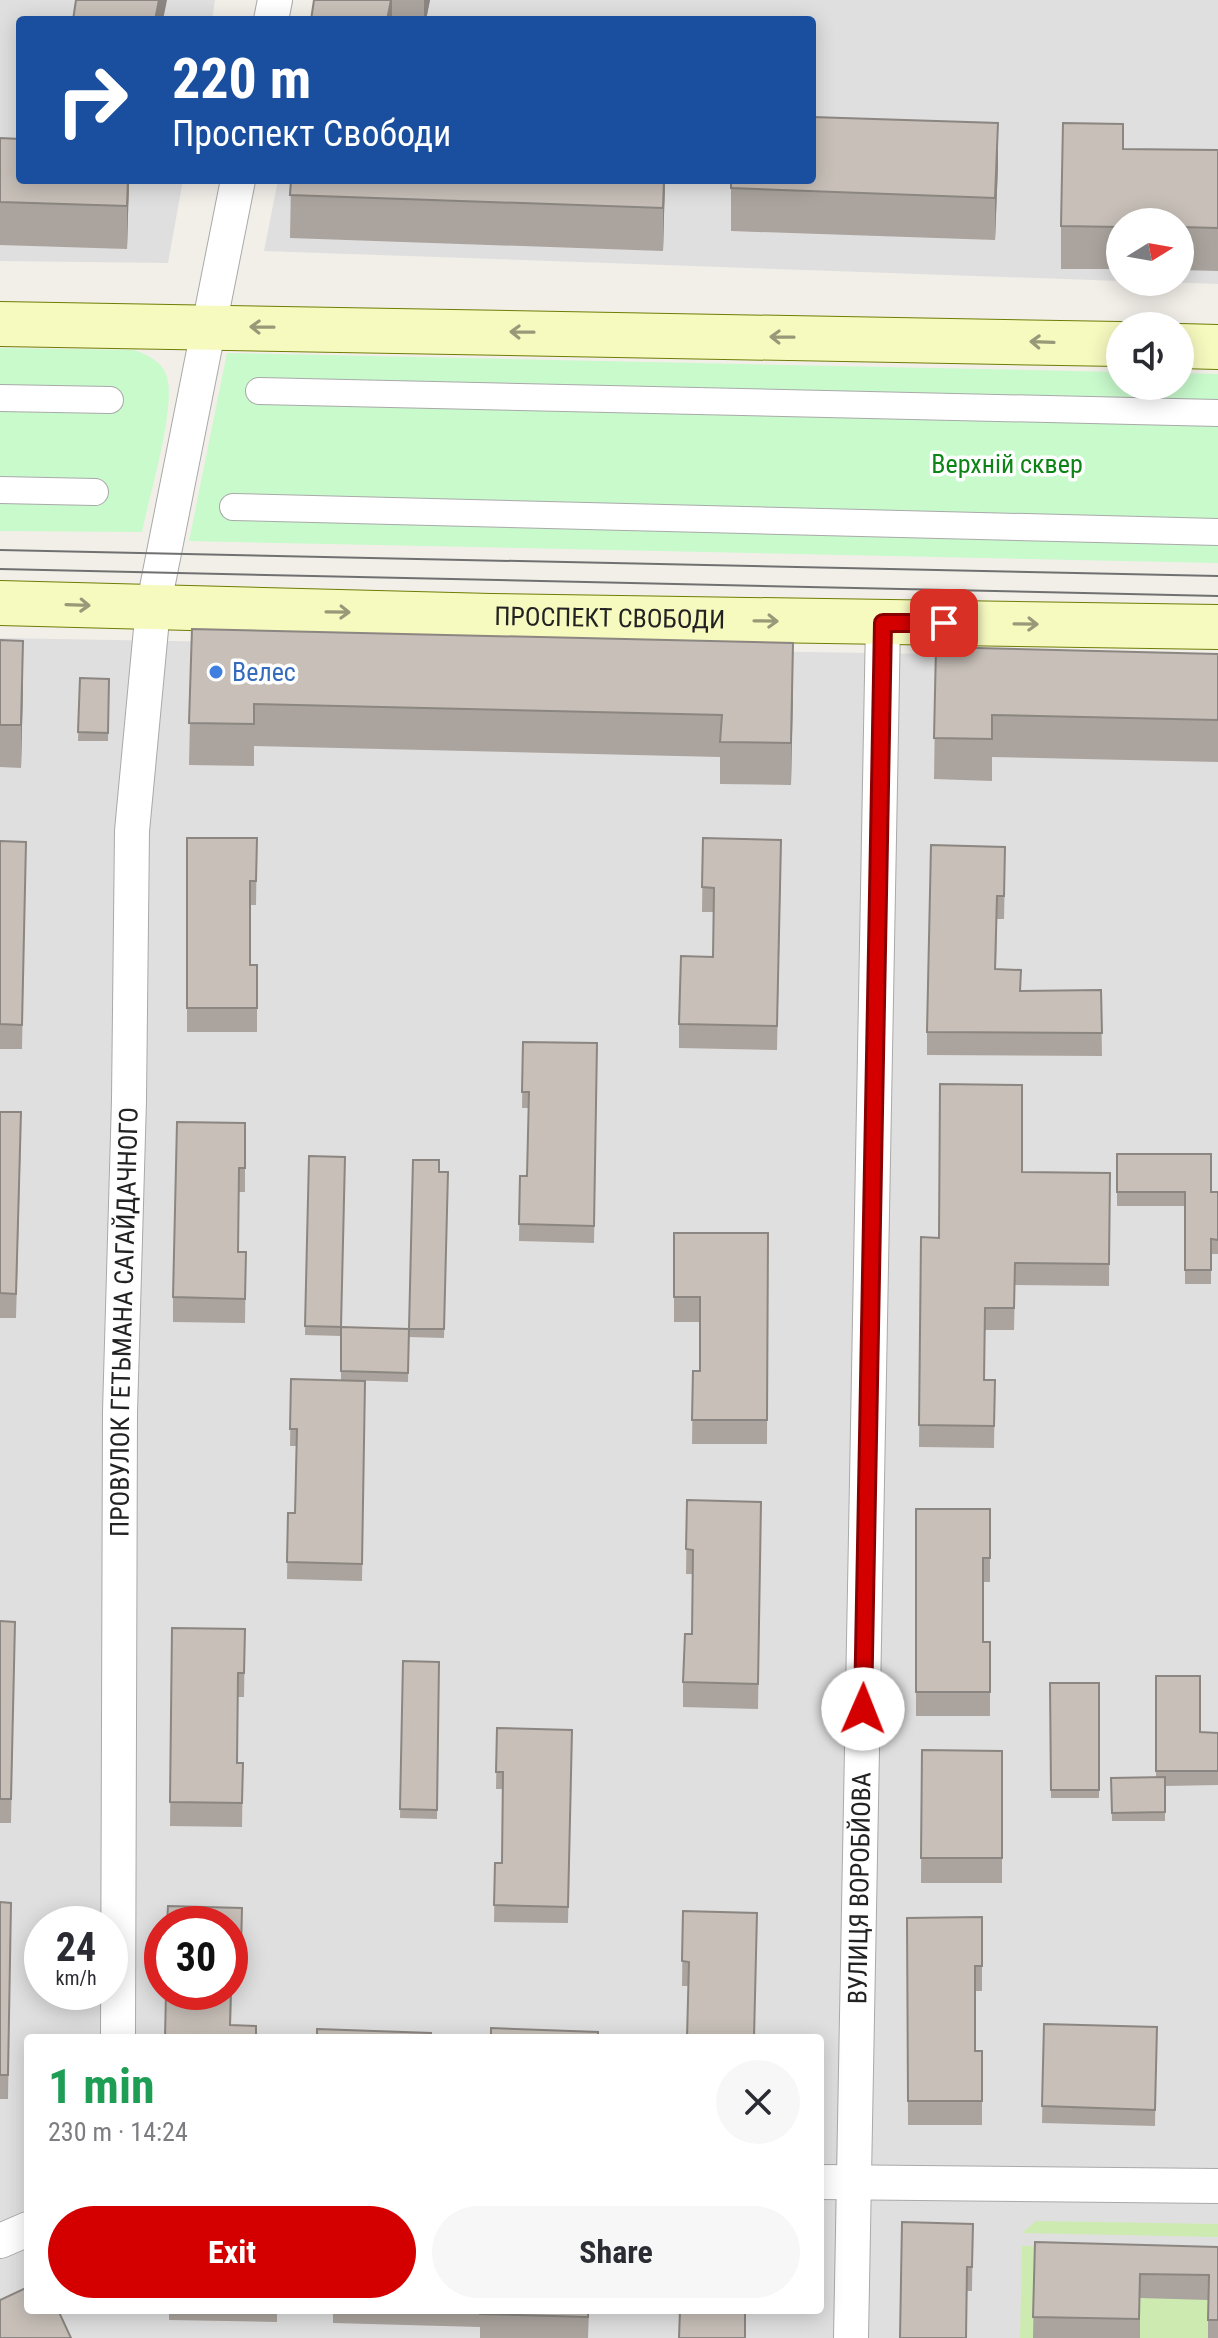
<!DOCTYPE html>
<meta charset="utf-8">
<style>
:root{--surface:#fff;--page:#f7f7f7;--text:#2b2b33;--muted:#7c7c81;--accent:#d40000}
body{margin:0;font-family:"Roboto Condensed",sans-serif;background:var(--page);color:var(--text);height:100vh;display:flex;flex-direction:column;font-size:30px;white-space:nowrap}
*{box-sizing:border-box;margin:0}
p{font-size:26px;color:var(--muted)}
.icon{flex:none;width:44px;height:44px;fill:none;stroke:currentColor;stroke-width:2;stroke-linecap:round;stroke-linejoin:round}
.map{position:relative;flex:1;overflow:hidden}
.sheet{position:absolute;left:24px;top:2034px;width:800px;height:280px;display:flex;flex-direction:column;background:var(--surface);border-radius:8px;box-shadow:0 4px 20px #0003}
.sheet>*{flex:none}
.hud{position:absolute;left:16px;top:16px;width:800px;height:168px;border-radius:8px;box-shadow:0 4px 20px #0003;background:#1a4fa0;color:#fff;overflow:hidden}
.needle{width:52px;rotate:79deg}
.tools{position:absolute;left:1106px;top:208px;display:grid;gap:16px}
.tools a{display:grid;place-items:center;width:88px;height:88px;border-radius:50%;background:var(--surface);box-shadow:0 4px 20px #0003;font-size:40px}
.speed{position:absolute;left:24px;top:1906px;display:flex;gap:16px;font-size:40px;font-weight:700;text-align:center}
.speed>*{display:grid;place-content:center;width:104px;height:104px;border-radius:50%;background:var(--surface);box-shadow:0 4px 20px #0003;line-height:1}
.speed small{font-size:20px;font-weight:400}
.speed .limit{border:12px solid #d22;background:#fff;color:#111}
.pin{position:absolute;display:grid;place-items:center;width:68px;height:68px;color:#fff;margin:-34px;border-radius:16px;box-shadow:0 4px 12px #0006}
.me{position:absolute;width:88px;margin:-44px;rotate:1deg;stroke-linejoin:round;filter:drop-shadow(0 0 6px #0008)}
.turn{display:flex;align-items:center;gap:28px;height:168px;padding:0 24px;font-size:36px}
.turn .icon{width:104px;height:104px;stroke-width:2.5}
.turn b{display:block;font-size:56px;line-height:68px}
.round{display:grid;place-items:center;flex:none;width:84px;height:84px;border-radius:42px;background:var(--page)}
.head{display:flex;align-items:center;justify-content:space-between;height:136px;padding:0 24px}
h1{font-size:48px;font-weight:700;line-height:60px;color:#1e9e55}
.action{display:flex;gap:16px;margin-top:auto;padding:16px 24px}
.action a{flex:1;height:92px;border-radius:48px;background:var(--accent);color:#fff;font-size:32px;font-weight:700;line-height:92px;text-align:center}
.action a+a{background:var(--page);color:var(--text)}
.map>svg:first-child{display:block}
.residential{fill:#e0dfdf;fill-rule:evenodd}
.grass{fill:#cdebb0}
.park{fill:#c8facc}
.lines{fill:none;stroke-linecap:round;stroke-linejoin:round}
.pedestrian-casing{stroke:#a9a9a9;stroke-width:28}
.minor-casing{stroke:#a9a9a9;stroke-width:36}
.secondary-casing{stroke:#707d05;stroke-width:46}
.pedestrian{stroke:#fff;stroke-width:26}
.minor{stroke:#fff;stroke-width:34}
.secondary{stroke:#f7fabf;stroke-width:44}
.tram{stroke:#707070;stroke-width:2}
.wall{fill:#aba49e}
.shaded-wall{fill:#8b8681}
.building{fill:#c7bfb8;stroke:#8b8681;stroke-width:2}
.oneway{stroke:#979978}
.route-casing{stroke:#8a0000;stroke-width:20}
.route{stroke:#d40000;stroke-width:14}
.shop-dot{fill:#3f7fe0;stroke:#fff;stroke-width:3}
.labels{text-anchor:middle;dominant-baseline:central;stroke-width:7;stroke-linejoin:round;paint-order:stroke}
.park-label{font-size:26px;fill:#0c8416;stroke:#fff}
.street-label{font-size:26px;fill:#222;stroke:#fff}
.shop-label{font-size:26px;fill:#366cbe;stroke:#fff;text-anchor:start}
</style>
<div class="map">
<svg width="1218" height="2338" viewBox="0 0 1218 2338">
<rect width="100%" height="100%" fill="#f2efe9"/>
<g class="residential">
<path d="M0,0H215L212,20H20V180H183L168,263L0,261Z"/>
<path d="M314,0H1218V284L1163,282H1180V222H1120V281L264,251L278,180H812V20H310Z"/>
<path d="M0,638L1218,659V2338H0ZM42,1924H110V1992H42ZM162,1924H230V1992H162ZM28,2038H820V2310H28Z"/>
</g>
<g class="grass">
<path d="M1036,2221L1218,2224V2237L1022,2233Z"/>
<path d="M1022,2246L1218,2249L1209,2300L1208,2338H1140V2298H1151V2269L1033,2338H1020Z"/>
</g>
<g class="park">
<path d="M0,348L134,350C148,355 163,362 167,377C176,408 149,497 142,532L0,531Z"/>
<path d="M227,353L1120,372V386H1180V373L1218,374V563L189,541Z"/>
</g>
<g class="lines">
<defs>
<g id="pedestrian">
<path d="M259,391L1218,413"/>
<path d="M0,398L110,400"/>
<path d="M0,490L95,492"/>
<path d="M233,507L1218,532"/>
</g>
<g id="minor">
<path d="M271,20L275,0"/>
<path id="s1" d="M118,2038L120,1412L129,1100L132,831L153,608L238,180"/>
<path d="M820,2182L1218,2186"/>
<path d="M0,2241L28,2229"/>
<path id="s2" d="M851,2338L883,623"/>
</g>
<g id="secondary">
<path d="M0,324L1120,344"/>
<path d="M1180,346L1218,347"/>
<path id="s3" d="M0,603L491,616L1218,627"/>
</g>
</defs>
<use href="#pedestrian" class="pedestrian-casing"/>
<use href="#minor" class="minor-casing"/>
<use href="#secondary" class="secondary-casing"/>
<use href="#pedestrian" class="pedestrian"/>
<use href="#minor" class="minor"/>
<use href="#secondary" class="secondary"/>
<g class="tram">
<path d="M0,550L1218,576"/>
<path d="M0,569L1218,596"/>
</g>
</g>
<g class="wall">
<path d="M314,0H430L426,20H311Z"/>
<path d="M0,138L129,180L127,249L0,245Z"/>
<path d="M1123,149L1218,150V271L1180,270V222H1120V269H1061V226Z"/>
<path d="M998,166L995,240L731,231V180Z"/>
<path d="M291,180H665L663,251L290,238Z"/>
<path d="M192,629L793,685L791,785L720,784V757L254,746V766L189,765Z"/>
<path d="M0,640L23,683L21,768L0,767Z"/>
<path d="M936,647L1218,654V762L992,757V781L934,779Z"/>
<path d="M80,678L109,679L108,741H78Z"/>
<path d="M187,838H257L256,905H250V965H257V1032H187Z"/>
<path d="M703,838L781,864L777,1050L679,1048V1024L713,957V912H702Z"/>
<path d="M0,841L26,842L22,1049H0Z"/>
<path d="M1005,870L1004,919H997L996,969L1021,991L1101,990L1102,1056L927,1055V1032Z"/>
<path d="M523,1042L597,1043L594,1243L519,1241L520,1176H527L529,1108H522Z"/>
<path d="M0,1112L21,1137L16,1318H0Z"/>
<path d="M245,1123V1192H239L238,1252H246L245,1323L173,1322V1297Z"/>
<path d="M1117,1154L1211,1192H1218V1254H1211V1284H1185V1206H1117Z"/>
<path d="M309,1156L341,1327L409,1329L439,1172H448L444,1338L409,1337L408,1382L341,1380V1336L305,1335Z"/>
<path d="M1022,1172L1110,1173L1109,1286L1015,1285L1014,1330H985L984,1380H995L994,1448L919,1447L921,1237L939,1238Z"/>
<path d="M674,1233H768L767,1444H692L693,1371H700V1322H674Z"/>
<path d="M291,1379L365,1381L362,1581L287,1579L288,1513H295L296,1446H290Z"/>
<path d="M687,1500L761,1502L758,1709L683,1707V1682L692,1634L693,1574H686Z"/>
<path d="M916,1509H990V1582H983V1642H990V1716H916Z"/>
<path d="M0,1621L15,1622L11,1823H0Z"/>
<path d="M172,1628L245,1629L244,1697H238L237,1763H243L242,1827L170,1826Z"/>
<path d="M403,1661L439,1662L437,1819L400,1818Z"/>
<path d="M1156,1676L1200,1732L1218,1733V1785L1165,1786V1821H1112L1111,1778L1156,1777Z"/>
<path d="M1050,1683H1099V1798H1051Z"/>
<path d="M497,1728L572,1730L568,1923L494,1922L495,1863H502L503,1789H496Z"/>
<path d="M922,1750L1002,1751V1883H921Z"/>
<path d="M0,1902L11,1903L8,2099H0Z"/>
<path d="M242,1908L241,1974H232L231,2025L165,2038L230,1924Z"/>
<path d="M683,1911L757,1913L688,1986H682Z"/>
<path d="M982,1917V1991H975V2051H982V2125H908L907,1918Z"/>
<path d="M1044,2024L1157,2027L1155,2126L1042,2123Z"/>
<path d="M973,2224L972,2291H967L900,2338Z"/>
<path d="M1035,2242L1218,2247V2338H1208V2300L1140,2298V2338H1033Z"/>
<path d="M169,2310H277V2322L169,2320Z"/>
<path d="M333,2310H589L588,2338H480V2327L333,2323Z"/>
</g>
<g class="shaded-wall">
<path d="M159,0H167L163,20H155Z"/>
<path d="M391,0H392V20H387Z"/>
<path d="M424,0H430L426,20H424Z"/>
<path d="M998,123V166L995,240V198Z"/>
<path d="M128,180H129L127,249V206Z"/>
<path d="M664,180H665L663,251V208Z"/>
<path d="M23,641V683L21,768V725Z"/>
<path d="M793,643V685L791,785V743Z"/>
</g>
<g class="building">
<path d="M76,0H159L155,20H73Z"/>
<path d="M314,0H391L387,20H311Z"/>
<path d="M812,117L998,123L995,198L731,188V180H812Z"/>
<path d="M1063,123L1123,124V149L1218,150V228L1180,227V222H1120V227L1061,226Z"/>
<path d="M0,138L20,139V180H128L127,206L0,202Z"/>
<path d="M291,180H664L663,208L290,195Z"/>
<path d="M192,629L793,643L791,743L720,742L722,715L254,704V724L189,723Z"/>
<path d="M0,640L23,641L21,725H0Z"/>
<path d="M936,647L1218,654V720L992,715V739L934,738Z"/>
<path d="M80,678L109,679L108,733L78,732Z"/>
<path d="M187,838H257L256,881H250V965H257V1008H187Z"/>
<path d="M703,838L781,840L777,1026L679,1024L681,956L713,957L714,888L702,887Z"/>
<path d="M0,841L26,842L22,1025L0,1024Z"/>
<path d="M931,845L1005,847L1004,896H997L995,969L1021,970L1020,991L1101,990L1102,1033L927,1032Z"/>
<path d="M523,1042L597,1043L594,1226L519,1224L520,1176H527L529,1092H522Z"/>
<path d="M940,1084L1022,1085V1172L1110,1173L1109,1264L1015,1263L1014,1308H985L984,1380H995L994,1426L919,1425L921,1237L939,1238Z"/>
<path d="M0,1112H21L16,1294L0,1293Z"/>
<path d="M177,1122L245,1123V1168H239L238,1252H246L245,1299L173,1297Z"/>
<path d="M1117,1154H1211V1192H1218V1240L1211,1239V1270H1185V1192H1117Z"/>
<path d="M309,1156L345,1157L341,1327L305,1326Z"/>
<path d="M413,1160H439V1172H448L444,1329H409Z"/>
<path d="M674,1233H768L767,1420H692L693,1371H700V1297H674Z"/>
<path d="M341,1327L409,1329L408,1373L341,1371Z"/>
<path d="M291,1379L365,1381L362,1564L287,1562L288,1513H295L297,1429H290Z"/>
<path d="M687,1500L761,1502L758,1684L683,1682L685,1634H692L693,1550L686,1549Z"/>
<path d="M916,1509H990V1558H983V1642H990V1692H916Z"/>
<path d="M0,1621L15,1622L11,1799H0Z"/>
<path d="M172,1628L245,1629L244,1673H238L237,1763H243L242,1803L170,1802Z"/>
<path d="M403,1661L439,1662L437,1810L400,1809Z"/>
<path d="M1156,1676H1200V1732L1218,1733V1771H1156Z"/>
<path d="M1050,1683H1099V1790H1051Z"/>
<path d="M497,1728L572,1730L568,1907L494,1905L495,1863H502L503,1772H496Z"/>
<path d="M922,1750L1002,1751V1858H921Z"/>
<path d="M1165,1777V1812L1112,1813L1111,1778Z"/>
<path d="M0,1902L11,1903L8,2075H0Z"/>
<path d="M168,1906L242,1908L241,1949H232L230,2025L256,2026V2038H165L166,1992H230V1924H167Z"/>
<path d="M683,1911L757,1913L754,2038H687L689,1962L682,1961Z"/>
<path d="M982,1917V1966H975V2051H982V2101H908L907,1918Z"/>
<path d="M1044,2024L1157,2027L1155,2110L1042,2106Z"/>
<path d="M491,2028L598,2032V2038H491Z"/>
<path d="M317,2029L431,2033V2038H317Z"/>
<path d="M902,2222L973,2224L972,2267H967L966,2338H900Z"/>
<path d="M1035,2242L1218,2247V2320H1208L1209,2275L1140,2274L1139,2319L1033,2317Z"/>
<path d="M28,2287V2310H58L71,2338H0V2300Z"/>
<path d="M480,2310H588V2317L480,2314Z"/>
<path d="M680,2310H745V2338H679Z"/>
</g>
<defs><path id="oneway-shaft" d="M-6 0H5M1.5-3L5.5 0L1.5 3" fill="none" stroke-width="1.6" stroke-linecap="round" stroke-linejoin="round" transform="scale(2)"/></defs>
<g class="oneway">
<use href="#oneway-shaft" transform="translate(262 327) rotate(-179)"/>
<use href="#oneway-shaft" transform="translate(522 332) rotate(-179)"/>
<use href="#oneway-shaft" transform="translate(782 337) rotate(-179)"/>
<use href="#oneway-shaft" transform="translate(1042 342) rotate(-178)"/>
<use href="#oneway-shaft" transform="translate(78 605) rotate(2)"/>
<use href="#oneway-shaft" transform="translate(338 612) rotate(1)"/>
<use href="#oneway-shaft" transform="translate(766 621) rotate(1)"/>
<use href="#oneway-shaft" transform="translate(1026 624) rotate(1)"/>
</g>
<g class="lines">
<defs>
<path id="route" d="M863,1709L883,623H944"/>
</defs>
<use href="#route" class="route-casing"/>
<use href="#route" class="route"/>
</g>
<circle class="shop-dot" cx="216" cy="672" r="8"/>
<g class="labels">
<g class="park-label">
<text x="1007" y="464">Верхній сквер</text>
</g>
<g class="street-label">
<text stroke="none"><textPath href="#s3" startOffset="610">ПРОСПЕКТ СВОБОДИ</textPath></text>
<text stroke="none"><textPath href="#s1" startOffset="716">ПРОВУЛОК ГЕТЬМАНА САГАЙДАЧНОГО</textPath></text>
<text stroke="none"><textPath href="#s2" startOffset="450">ВУЛИЦЯ ВОРОБЙОВА</textPath></text>
</g>
<g class="shop-label">
<text x="232" y="672">Велес</text>
</g>
</g>
</svg>
<div class="tools">
<a><svg class="needle" viewBox="-14 -14 28 28"><path d="M0-13l5 13h-10z" fill="#e53935"/><path d="M0 13l5-13h-10z" fill="#7c7c81"/></svg></a>
<a><svg class="icon" aria-label="sound" viewBox="0 0 24 24"><path d="M4 9h4l5-4v14l-5-4H4zM17 9q2 3 0 6"/></svg></a>
</div>
<div class="speed"><div>24<small>km/h</small></div><div class="limit">30</div></div>
<div class="pin" style="left:944px;top:623px;background:#d93025"><svg class="icon" aria-label="arrive" viewBox="0 0 24 24"><path d="M6 21V4h12l-3 4 3 4H6"/></svg></div>
<svg class="me" style="left:863px;top:1709px" viewBox="-20 -20 40 40"><circle r="19" fill="#fff"/><path d="M0-13L10 11 0 6-10 11z" fill="#d40000"/></svg>
<div class="hud">
<div class="turn"><svg class="icon" aria-label="right" viewBox="0 0 24 24"><path d="M7 20v-9h11M14 6l5 5-5 5"/></svg><div><b>220 m</b>Проспект Свободи</div></div>
</div>
<section class="sheet">
<div class="head"><div><h1>1 min</h1><p>230 m · 14:24</p></div><a class="round"><svg class="icon" aria-label="close" viewBox="0 0 24 24"><path d="M6 6l12 12M18 6L6 18"/></svg></a></div>
<div class="action"><a>Exit</a><a>Share</a></div>
</section>
</div>
